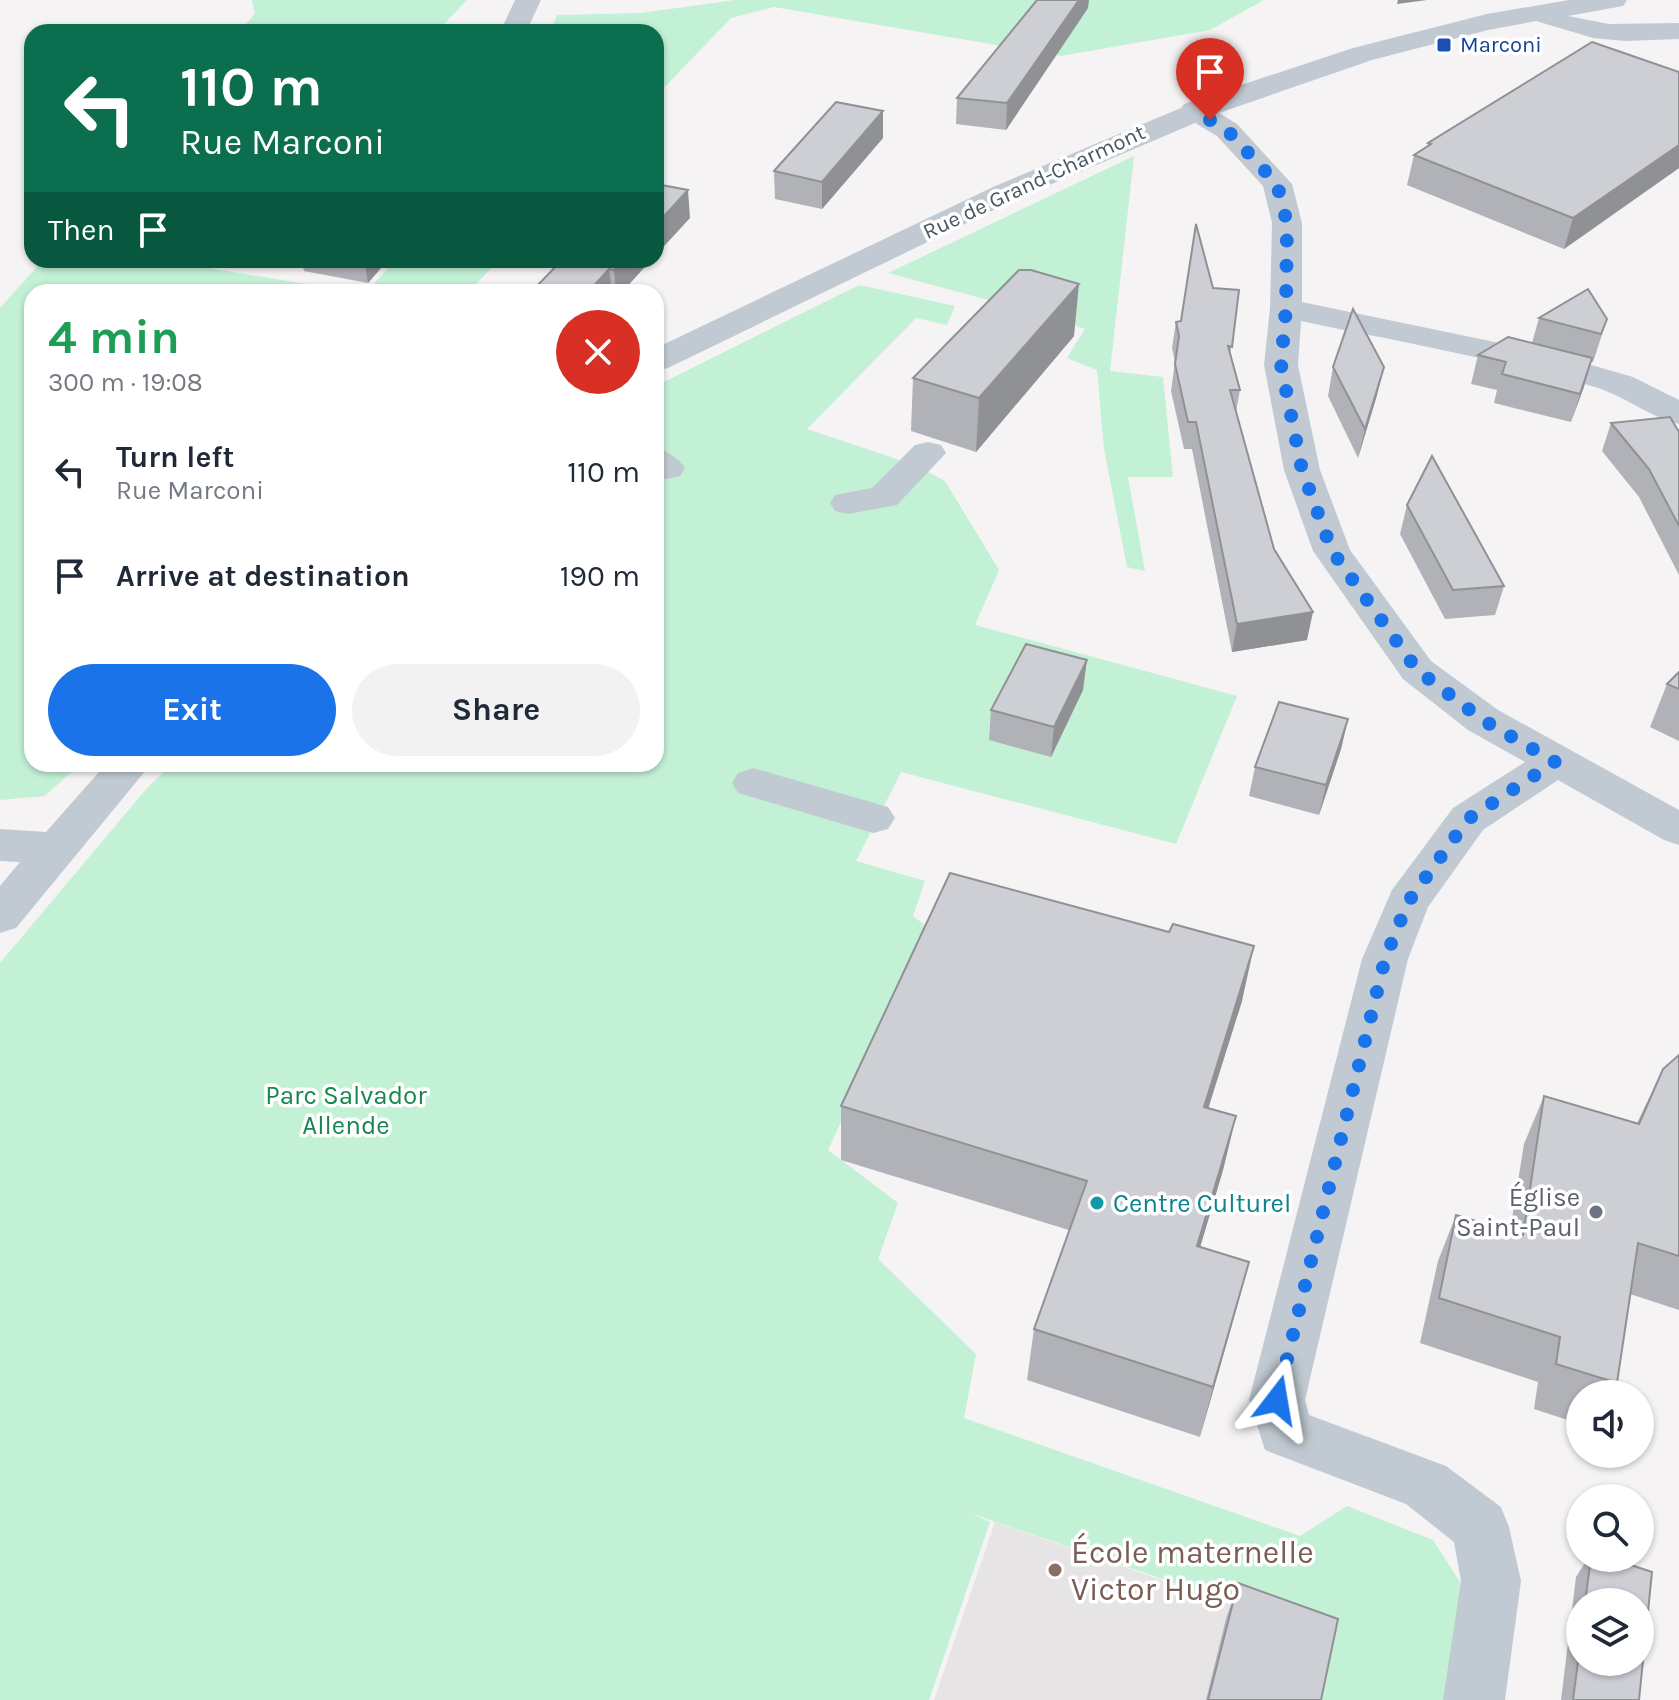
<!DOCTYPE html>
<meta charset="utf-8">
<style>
:root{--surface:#fff;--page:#f2f2f3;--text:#1f2937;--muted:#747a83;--accent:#1a73e8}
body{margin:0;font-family:Karla,sans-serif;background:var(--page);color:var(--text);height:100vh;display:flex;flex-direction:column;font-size:30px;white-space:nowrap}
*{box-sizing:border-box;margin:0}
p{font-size:26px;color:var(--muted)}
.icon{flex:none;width:44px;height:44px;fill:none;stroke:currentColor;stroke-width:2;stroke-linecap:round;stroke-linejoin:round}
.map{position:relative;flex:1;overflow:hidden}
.side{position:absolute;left:24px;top:284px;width:640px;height:488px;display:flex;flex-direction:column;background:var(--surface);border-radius:24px;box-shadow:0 2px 6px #0004}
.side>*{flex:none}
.hud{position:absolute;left:24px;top:24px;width:640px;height:244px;border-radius:24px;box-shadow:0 2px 6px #0004;background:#0b6e4f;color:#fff;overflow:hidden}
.fabs{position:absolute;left:1566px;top:1380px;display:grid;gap:16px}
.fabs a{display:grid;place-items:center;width:88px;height:88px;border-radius:50%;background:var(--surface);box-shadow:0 2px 6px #0004;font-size:40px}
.pin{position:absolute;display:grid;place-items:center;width:68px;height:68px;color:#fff;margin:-82px -34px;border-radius:50% 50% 50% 0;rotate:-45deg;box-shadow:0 0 8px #0007}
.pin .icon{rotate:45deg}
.me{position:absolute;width:88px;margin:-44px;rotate:14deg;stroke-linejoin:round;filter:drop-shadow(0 0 6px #0008)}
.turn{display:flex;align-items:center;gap:28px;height:168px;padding:0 24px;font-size:36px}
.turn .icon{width:104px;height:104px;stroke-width:2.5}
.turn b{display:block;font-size:56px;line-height:68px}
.then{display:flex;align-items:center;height:76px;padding:0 24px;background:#0003;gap:16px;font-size:30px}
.round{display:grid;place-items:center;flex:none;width:84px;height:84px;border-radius:42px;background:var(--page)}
.overview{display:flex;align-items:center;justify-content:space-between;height:136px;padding:0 24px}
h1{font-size:48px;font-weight:700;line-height:60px;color:#1e9e55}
.action{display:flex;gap:16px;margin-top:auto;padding:16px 24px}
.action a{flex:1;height:92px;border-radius:48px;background:var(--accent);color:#fff;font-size:32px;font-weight:700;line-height:92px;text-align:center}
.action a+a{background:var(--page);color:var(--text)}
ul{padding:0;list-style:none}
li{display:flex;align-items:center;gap:24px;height:104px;padding:0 24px}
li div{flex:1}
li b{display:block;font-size:30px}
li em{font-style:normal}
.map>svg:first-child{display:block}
.education{fill:#e6e4e5}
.green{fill:#c3f1d5}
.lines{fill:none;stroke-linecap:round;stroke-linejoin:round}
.minor{fill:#c1cad2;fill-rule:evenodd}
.wall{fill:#b0b2b7;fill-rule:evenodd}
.shaded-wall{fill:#909195}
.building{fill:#cdcfd5;stroke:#909195;stroke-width:2}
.route{stroke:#1a73e8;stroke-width:14;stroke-dasharray:0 25.2}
.transit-dot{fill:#1a4fb4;stroke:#fff;stroke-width:3}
.culture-dot{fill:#0f9aa8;stroke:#fff;stroke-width:3}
.worship-dot{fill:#6b7280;stroke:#fff;stroke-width:3}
.education-dot{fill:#8d6e63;stroke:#fff;stroke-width:3}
.labels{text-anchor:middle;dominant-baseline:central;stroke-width:7;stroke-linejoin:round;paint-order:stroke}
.far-transit-label{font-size:22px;fill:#164399;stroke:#fff;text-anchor:start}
.far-street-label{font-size:22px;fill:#4a5661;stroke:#fff}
.park-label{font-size:26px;fill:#17864f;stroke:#fff}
.worship-label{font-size:26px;fill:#5b616d;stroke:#fff;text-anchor:end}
.culture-label{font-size:26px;fill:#0d838f;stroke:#fff;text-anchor:start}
.near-education-label{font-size:32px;fill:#785e54;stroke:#fff;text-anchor:start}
</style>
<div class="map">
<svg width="1679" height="1700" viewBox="0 0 1679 1700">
<rect width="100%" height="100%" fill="#f5f3f3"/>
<path class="education" d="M995,1522L1270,1618L1313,1700H934Z"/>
<g class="green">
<path d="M252,0H467L436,32H240L255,13Z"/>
<path d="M735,0H1264L1210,30L1061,56L774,7L731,18L656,96V32H551L557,15L641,13Z"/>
<path d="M1134,156L1110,371L1163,377L1173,477H1128L1145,571L1127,567L1104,449L1097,370L1067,358L1085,329L1040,314L888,273Z"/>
<path d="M43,260H214L208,268L354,292H32V764H80L45,796L0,800V308Z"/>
<path d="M396,260H499L468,292H366Z"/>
<path d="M859,285L955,306L947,325L916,318L807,429L917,466L945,481L999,570L975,625L1237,696L1176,844L901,772L856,861L925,881L913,916L930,929L828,1150L898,1203L878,1259L976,1354L964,1418L1300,1536L1347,1506L1433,1540L1462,1585L1443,1700H1318L1331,1637L970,1513L990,1522L929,1700H0V963L148,787L172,764H656V386Z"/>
</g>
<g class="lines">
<g class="minor">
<path d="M515,0H541L526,32H500Z"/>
<path d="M1569,0H1627L1623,6L1568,16L1609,24L1679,23V39L1625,41L1593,38L1536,21L1488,30L1372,60L1219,113L1237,124L1292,184L1302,223V302L1553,354L1633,377L1679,400V424C1649,417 1625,396 1595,387C1499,359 1400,342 1301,321L1298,365L1320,470L1350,550L1431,661L1498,710L1679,810V845L1664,840L1558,780L1483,830L1428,907L1408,959L1305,1400L1309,1415L1446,1466L1501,1507L1509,1527L1521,1581L1505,1700H1443L1461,1581L1454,1542L1406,1504L1265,1450L1249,1400L1362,959L1392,890L1453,808L1525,762L1468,730L1403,679L1313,551L1284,470L1264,365L1270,308L1272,223L1263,186L1217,136L1195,123L1014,200L668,368L656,371V348L993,187L1181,108L1184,104L1353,48L1487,14Z"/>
<path d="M928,442L941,445L946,453L897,505L848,514L835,511L830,503L835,495L872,488L915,445Z"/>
<path d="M656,448C669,452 677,457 685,468L680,476L667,479L656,476Z"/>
<path d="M106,764H151L16,928L0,933V886L20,862L0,861V829L46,832Z"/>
<path d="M753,768L888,807L895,818L888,829L873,833L738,793L732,783L738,773Z"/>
</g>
</g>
<g class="wall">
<path d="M1088,8L1006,130L956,124L957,98Z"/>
<path d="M1679,72V168L1564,249L1407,185L1414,155L1427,147L1428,143Z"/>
<path d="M883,111V138L822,209L775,199L774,171Z"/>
<path d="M301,260H388L368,283L304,271Z"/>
<path d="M562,260H651L622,292H531Z"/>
<path d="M1213,288L1239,290L1230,355L1240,390L1236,412L1274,549L1307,640L1232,652L1192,449H1184L1171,391L1175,362L1172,348L1176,322L1181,321Z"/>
<path d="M1539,318L1607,319L1598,347L1593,362H1591L1571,422L1494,403L1497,390L1471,384L1478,355L1532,343Z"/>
<path d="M1074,336L976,452L911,431L913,378Z"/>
<path d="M1333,367L1377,395L1358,458L1328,396Z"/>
<path d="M1611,423L1679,432V575L1639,497L1602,451Z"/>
<path d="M1407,505L1504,586L1495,615L1445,619L1400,534Z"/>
<path d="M1679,672V741L1650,727L1667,684Z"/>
<path d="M1083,690L1051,757L989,740L991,710Z"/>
<path d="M1348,719L1341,749L1319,815L1249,796L1255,767Z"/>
<path d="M1242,1001L1208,1108L1236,1116L1223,1170L1200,1247L1249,1262L1200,1437L1027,1380L1034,1329L1069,1230L841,1160V1106Z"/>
<path d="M1679,1055V1310L1630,1294L1617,1383L1611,1394H1580V1424L1534,1409L1538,1382L1420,1343L1438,1261L1456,1215L1510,1231L1524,1144L1544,1096L1637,1123L1663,1069Z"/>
<path d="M1588,1558H1610L1652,1572L1639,1700H1561L1576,1577ZM1580,1602H1640V1662H1580Z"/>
<path d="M1238,1583L1321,1700H1206L1226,1619Z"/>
</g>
<g class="shaded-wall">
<path d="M1079,0H1089L1088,8L1006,130L1007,103Z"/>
<path d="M1398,0H1427L1397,4Z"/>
<path d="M883,111V138L822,209V182Z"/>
<path d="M1679,145V168L1564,249L1573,218Z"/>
<path d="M688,190L690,218L656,255V225Z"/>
<path d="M364,260H388L368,283Z"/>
<path d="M624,260H651L622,292H616L614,270Z"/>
<path d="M609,269L612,292H588Z"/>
<path d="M1079,284L1074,336L976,452L979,398Z"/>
<path d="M1592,358L1584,387L1571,422L1580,394Z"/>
<path d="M1384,367L1377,395L1358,458L1365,429Z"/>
<path d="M1313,612L1307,640L1232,652L1237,624Z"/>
<path d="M1087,660L1083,690L1051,757L1054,727Z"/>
<path d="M1348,719L1341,749L1319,815L1326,785Z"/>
<path d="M1254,946L1242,1001L1192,1160L1204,1107Z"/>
<path d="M1236,1116L1223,1170L1185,1298L1197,1246Z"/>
<path d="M1249,1262L1235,1314L1200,1437L1213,1387Z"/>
</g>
<g class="building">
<path d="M1037,0H1079L1007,103L957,98Z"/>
<path d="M1592,42L1679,72V145L1573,218L1414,155L1431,144L1428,143Z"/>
<path d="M836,102L883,111L822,182L774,171Z"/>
<path d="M656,184L688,190L656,225Z"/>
<path d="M1196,224L1213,288L1239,290L1232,347L1228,346L1240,390H1230L1274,549L1313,612L1237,624L1196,422H1188L1175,364L1179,336L1176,322L1181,321Z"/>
<path d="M562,260H624L614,270L609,269L588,292H531Z"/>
<path d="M1019,270H1031L1079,284L979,398L913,378Z"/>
<path d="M1588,289L1607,319L1601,334L1539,318Z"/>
<path d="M1353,309L1384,367L1365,429L1333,367Z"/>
<path d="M1508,337L1592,358L1580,394L1502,374L1506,362L1478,355Z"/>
<path d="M1670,417L1679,432V526L1649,469L1611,423Z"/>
<path d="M1432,456L1504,586L1453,590L1407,505Z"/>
<path d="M1026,644L1087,660L1054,727L991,710Z"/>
<path d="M1679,672V689L1667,684Z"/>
<path d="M1279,702L1348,719L1326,785L1255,767Z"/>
<path d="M950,873L1169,932L1173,924L1254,946L1204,1107L1236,1116L1197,1246L1249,1262L1213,1387L1034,1329L1087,1181L841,1106Z"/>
<path d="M1679,1055V1256L1638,1243L1617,1383L1556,1364L1560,1337L1439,1298L1456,1215L1523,1235L1544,1096L1639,1124L1663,1069Z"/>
<path d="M1591,1558H1610L1652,1572L1639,1700H1573L1580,1646V1662H1640V1602H1585Z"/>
<path d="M1238,1583L1338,1619L1321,1700H1208Z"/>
</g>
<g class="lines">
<path class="route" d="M1210,120L1227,130L1277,184L1287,223L1286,308L1281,365L1302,470L1332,551L1417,670L1483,720L1555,762L1468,819L1408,902L1385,959L1277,1400"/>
</g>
<rect class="transit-dot" x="1436" y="37" width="16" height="16" rx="4"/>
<circle class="culture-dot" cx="1097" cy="1203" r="8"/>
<circle class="worship-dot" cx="1596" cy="1212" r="8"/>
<circle class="education-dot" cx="1055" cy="1570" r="8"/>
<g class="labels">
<g class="far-transit-label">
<text x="1460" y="45">Marconi</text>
</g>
<g class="far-street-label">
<text transform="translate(1034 182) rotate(-25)">Rue de Grand-Charmont</text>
</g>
<g class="park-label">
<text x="346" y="1095">Parc Salvador<tspan x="346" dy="30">Allende</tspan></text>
</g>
<g class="worship-label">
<text x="1580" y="1197">Église<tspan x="1580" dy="30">Saint-Paul</tspan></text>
</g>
<g class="culture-label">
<text x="1113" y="1203">Centre Culturel</text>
</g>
<g class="near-education-label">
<text x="1071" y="1552">École maternelle<tspan x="1071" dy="37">Victor Hugo</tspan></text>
</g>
</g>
</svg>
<div class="fabs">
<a><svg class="icon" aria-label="sound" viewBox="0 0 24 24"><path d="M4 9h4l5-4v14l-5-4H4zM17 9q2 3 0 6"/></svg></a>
<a><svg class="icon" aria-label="search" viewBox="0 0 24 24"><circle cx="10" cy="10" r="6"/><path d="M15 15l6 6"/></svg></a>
<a><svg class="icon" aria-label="layers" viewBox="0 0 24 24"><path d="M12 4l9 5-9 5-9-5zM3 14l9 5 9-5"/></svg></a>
</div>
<div class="pin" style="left:1210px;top:120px;background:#d93025"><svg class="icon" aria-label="arrive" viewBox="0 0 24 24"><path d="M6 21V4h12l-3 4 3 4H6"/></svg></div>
<svg class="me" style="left:1277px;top:1400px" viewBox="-20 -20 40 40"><path d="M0-17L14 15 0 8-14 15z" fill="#1a73e8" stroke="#fff" stroke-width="4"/></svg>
<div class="hud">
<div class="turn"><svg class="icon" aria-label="left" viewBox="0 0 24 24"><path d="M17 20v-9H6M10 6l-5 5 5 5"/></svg><div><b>110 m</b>Rue Marconi</div></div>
<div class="then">Then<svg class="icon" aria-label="arrive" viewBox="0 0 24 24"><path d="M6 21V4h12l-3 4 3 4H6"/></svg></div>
</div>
<section class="side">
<div class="overview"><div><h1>4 min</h1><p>300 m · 19:08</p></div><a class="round" style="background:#d93025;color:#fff"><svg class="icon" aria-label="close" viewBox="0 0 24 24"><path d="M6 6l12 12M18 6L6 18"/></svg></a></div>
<ul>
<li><svg class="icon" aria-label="left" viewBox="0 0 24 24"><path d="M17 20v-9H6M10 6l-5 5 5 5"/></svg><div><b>Turn left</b><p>Rue Marconi</p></div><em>110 m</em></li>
<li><svg class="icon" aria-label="arrive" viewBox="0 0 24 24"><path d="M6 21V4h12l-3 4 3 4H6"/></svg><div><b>Arrive at destination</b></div><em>190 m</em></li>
</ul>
<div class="action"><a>Exit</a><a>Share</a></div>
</section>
</div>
